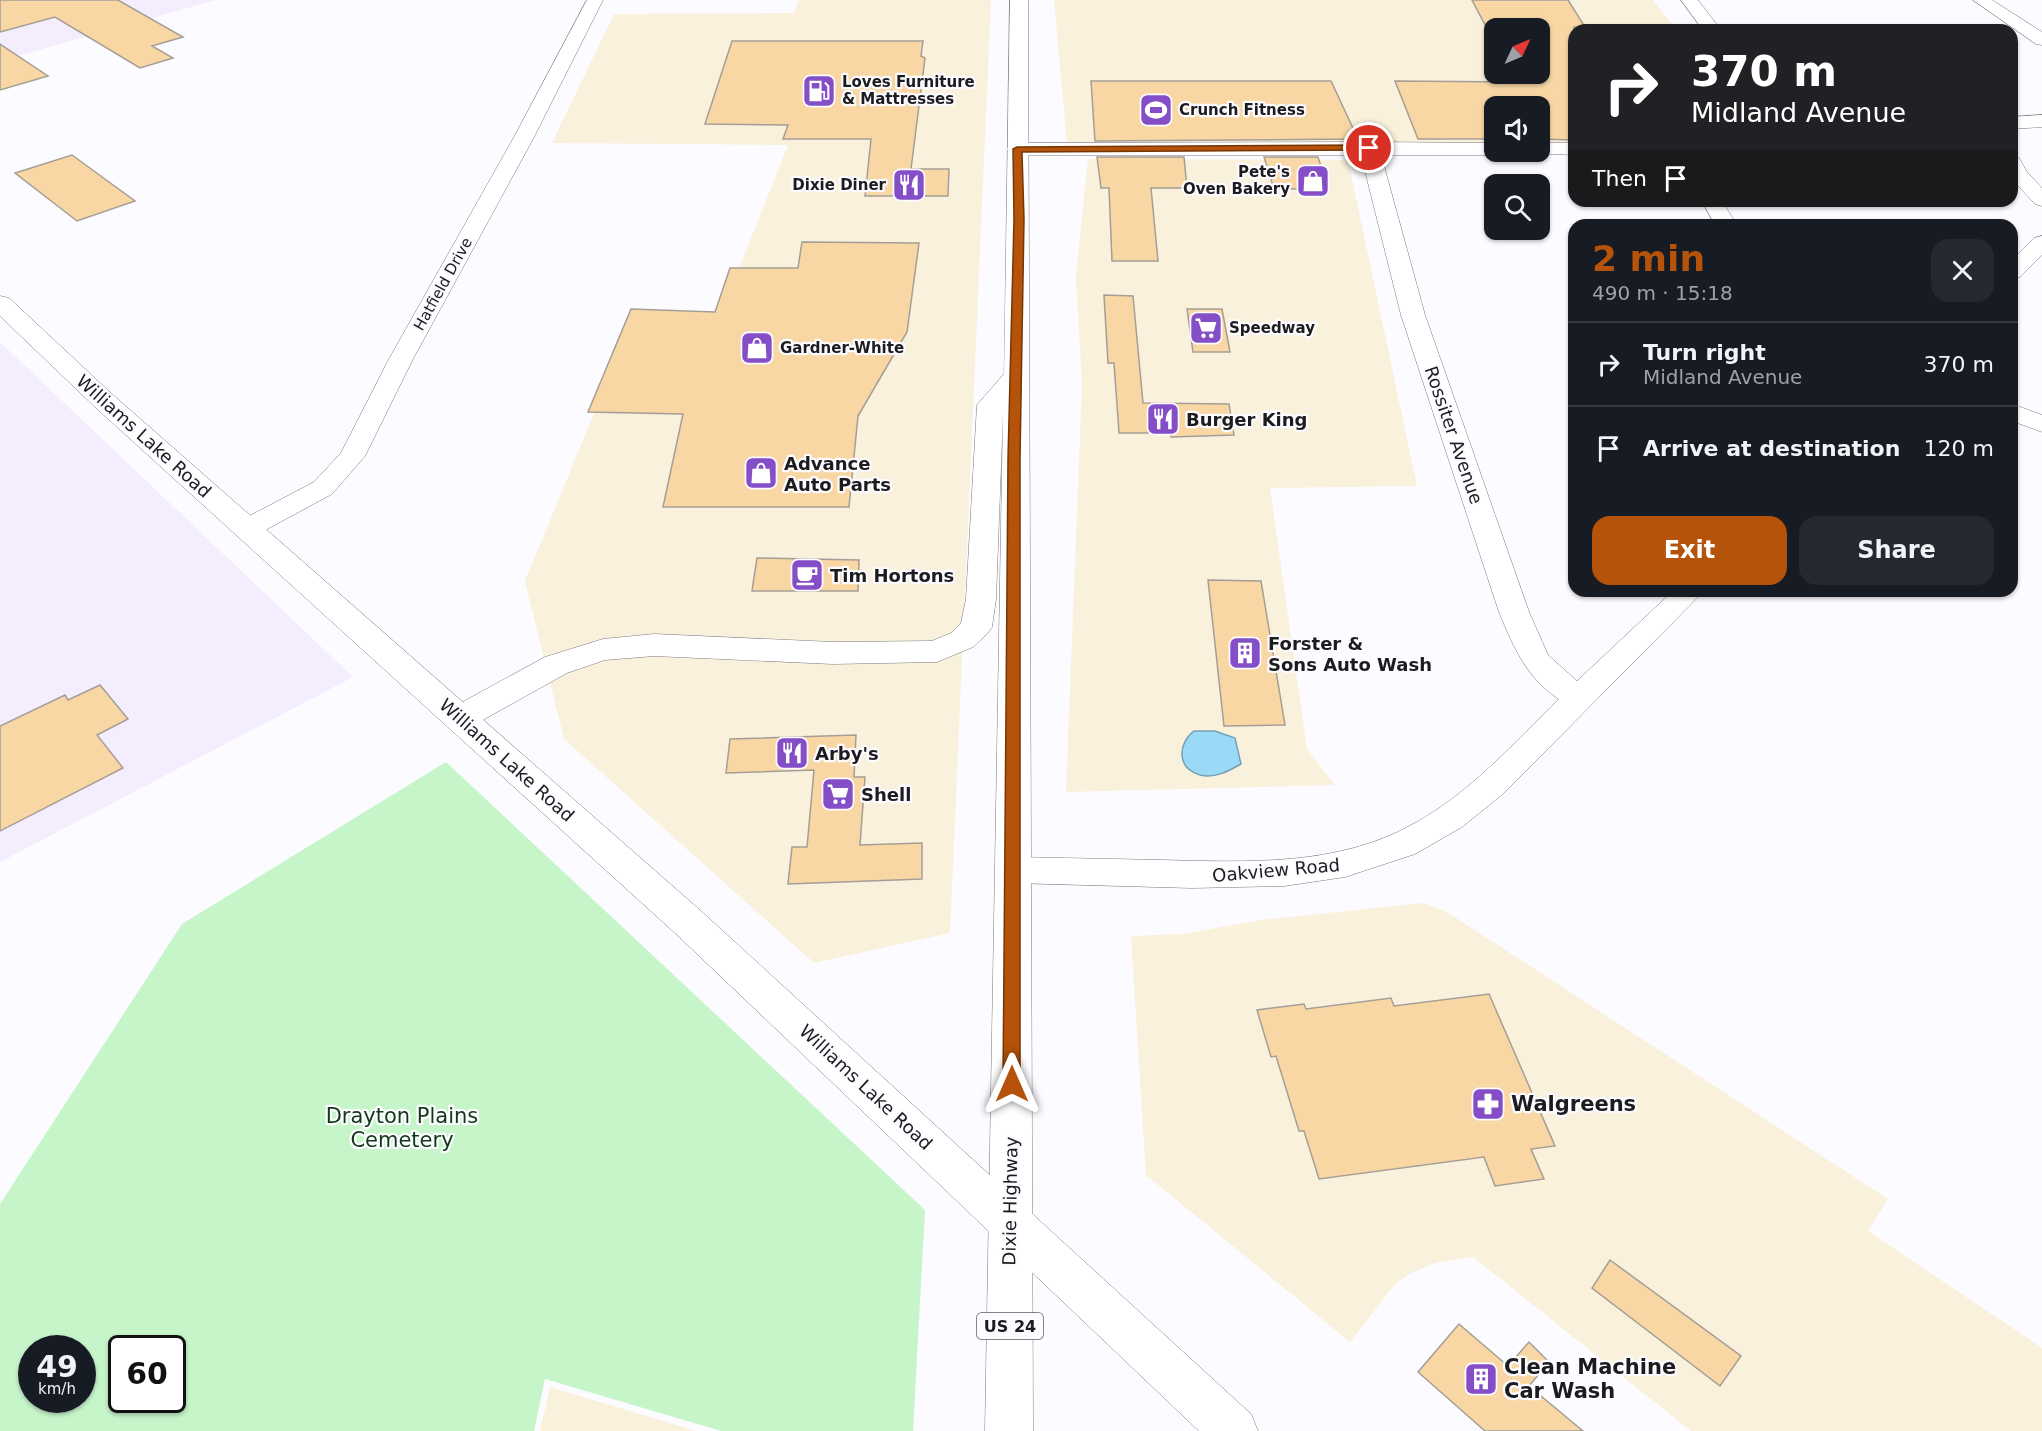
<!DOCTYPE html>
<meta charset="utf-8">
<style>
:root{--surface:#171b24;--page:#242831;--text:#f1f3f6;--muted:#9ea1a6;--line:#363941;--accent:#b45309}
body{margin:0;font-family:"DejaVu Sans",sans-serif;background:var(--page);color:var(--text);height:100vh;display:flex;flex-direction:column;font-size:22px;white-space:nowrap}
*{box-sizing:border-box;margin:0}
p{font-size:20px;color:var(--muted)}
.icon{flex:none;width:33px;height:33px;fill:none;stroke:currentColor;stroke-width:2;stroke-linecap:round;stroke-linejoin:round}
.map{position:relative;flex:1;overflow:hidden}
.drawer{position:absolute;left:1568px;top:219px;width:450px;height:378px;display:flex;flex-direction:column;background:var(--surface);border-radius:18px;box-shadow:0 2px 4px #0004}
.drawer>*{flex:none}
.hud{position:absolute;left:1568px;top:24px;width:450px;height:183px;border-radius:18px;box-shadow:0 2px 4px #0004;background:#202124;color:#fff;overflow:hidden}
.needle{width:39px;rotate:46deg}
.tools{position:absolute;left:1484px;top:18px;display:grid;gap:12px}
.tools a{display:grid;place-items:center;width:66px;height:66px;border-radius:12px;background:var(--surface);box-shadow:0 2px 4px #0004;font-size:30px}
.speed{position:absolute;left:18px;top:1335px;display:flex;gap:12px;font-size:30px;font-weight:700;text-align:center}
.speed>*{display:grid;place-content:center;width:78px;height:78px;border-radius:50%;background:var(--surface);box-shadow:0 2px 4px #0004;line-height:1}
.speed small{font-size:15px;font-weight:400}
.speed .limit{border:3px solid #111;border-radius:9px;background:#fff;color:#111}
.pin{position:absolute;display:grid;place-items:center;width:51px;height:51px;color:#fff;margin:-26px;border:3px solid #fff;border-radius:50%;box-shadow:0 2px 6px #0007}
.me{position:absolute;width:66px;margin:-33px;rotate:0deg;stroke-linejoin:round;filter:drop-shadow(0 0 4px #0008)}
.turn{display:flex;align-items:center;gap:21px;height:126px;padding:0 24px;font-size:27px}
.turn .icon{width:78px;height:78px;stroke-width:2.5}
.turn b{display:block;font-size:42px;line-height:51px}
.then{display:flex;align-items:center;height:57px;padding:0 24px;background:#0003;gap:12px;font-size:22px}
.round{display:grid;place-items:center;flex:none;width:63px;height:63px;border-radius:18px;background:var(--page)}
.summary{display:flex;align-items:center;justify-content:space-between;height:102px;padding:0 24px}
h1{font-size:36px;font-weight:600;line-height:45px;color:var(--accent)}
.action{display:flex;gap:12px;margin-top:auto;padding:12px 24px}
.action a{flex:1;height:69px;border-radius:18px;background:var(--accent);color:#fff;font-size:24px;font-weight:600;line-height:69px;text-align:center}
.action a+a{background:var(--page);color:var(--text)}
ul{padding:0;list-style:none}
li{display:flex;align-items:center;gap:18px;height:84px;padding:0 24px;border-top:2px solid var(--line)}
li div{flex:1}
li b{display:block;font-size:22px}
li em{font-style:normal}
.map>svg:first-child{display:block}
.commercial{fill:#f9f1dc;fill-rule:evenodd}
.built{fill:#f3edfe}
.green{fill:#c7f5ca;fill-rule:evenodd}
.water{fill:#9bdaf6;stroke:#75a1b5;stroke-width:1.5}
.building{fill:#f9d7a5;stroke:#a49e96;stroke-width:1.5}
.lines{fill:none;stroke-linecap:round;stroke-linejoin:round}
.street-casing{stroke:#7a7780;stroke-width:1}
.secondary-casing{stroke:#7a7780;stroke-width:1}
.primary-casing{stroke:#7a7780;stroke-width:1}
.street{fill:#fff;fill-rule:evenodd}
.secondary{fill:#fff;fill-rule:evenodd}
.primary{fill:#fff;fill-rule:evenodd}
.route{fill:#b45309;stroke:#753606;stroke-width:1.5}
.labels{text-anchor:middle;dominant-baseline:central;stroke-width:4.5;stroke-linejoin:round;paint-order:stroke}
.far-poi-label{font-size:15px;font-weight:bold;fill:#1c1b1e;stroke:#fcfbff;text-anchor:start}
.far-street-label{font-size:15px;fill:#1c1b1e;stroke:#fcfbff}
.shield{fill:#fcfbff;stroke:#5f5e62;stroke-width:1.5}
.shield-label{font-size:16px;font-weight:bold;fill:#1c1b1e}
.poi-label{font-size:18px;font-weight:bold;fill:#1c1b1e;stroke:#fcfbff;text-anchor:start}
.street-label{font-size:18px;fill:#1c1b1e;stroke:#fcfbff}
.near-poi-label{font-size:21px;font-weight:bold;fill:#1c1b1e;stroke:#fcfbff;text-anchor:start}
.near-park-label{font-size:21px;fill:#103917;stroke:#fcfbff}
</style>
<div class="map">
<svg width="2042" height="1431" viewBox="0 0 2042 1431">
<rect width="100%" height="100%" fill="#fcfbff"/>
<g class="commercial">
<path d="M799,0H991L950,933L814,963L564,739L525,581L635,314L720,316L788,145L552,143L614,14L794,13Z"/>
<path d="M1054,0H1653L1677,30H1574L1573,144H1539V106H1494V144L1067,145ZM1494,28H1539V74H1494Z"/>
<path d="M1088,159L1348,160L1417,486L1270,488L1307,749L1335,785L1066,792L1082,385L1076,278Z"/>
<path d="M1423,903L1447,912L1888,1199L1868,1231L2042,1348V1431H1691L1473,1257L1435,1263L1409,1274L1396,1283L1350,1342L1146,1175L1131,936L1182,934L1261,920Z"/>
<path d="M550,1387L696,1431H540Z"/>
</g>
<g class="built">
<path d="M0,0H216L0,61Z"/>
<path d="M0,342L353,677L0,862Z"/>
</g>
<path class="green" d="M446,762L925,1210L913,1431H721L545,1379L534,1431H0V1204L182,924ZM32,1348H82V1400H32ZM122,1348H172V1400H122Z"/>
<path class="water" d="M1194,731H1215L1235,738L1241,764C1229,771 1214,779 1200,775C1176,768 1178,743 1194,731Z"/>
<g class="building">
<path d="M0,0H118L183,37L152,46L173,58L140,68L55,17L0,32Z"/>
<path d="M1472,0H1568L1585,27H1574V140L1539,139V106H1494V139H1418L1395,81L1515,82L1510,74H1539V28H1494V42Z"/>
<path d="M732,41H923L921,56L925,58L911,169H949L948,196H865L871,139H783L788,125L705,124Z"/>
<path d="M0,44L48,76L0,90Z"/>
<path d="M1091,81H1331L1358,139L1095,141Z"/>
<path d="M72,155L135,201L77,221L15,173Z"/>
<path d="M1097,157H1184L1187,188H1151L1158,261H1112L1109,188H1101Z"/>
<path d="M1264,157H1318L1328,189H1274Z"/>
<path d="M802,242L919,243L907,332L858,416L849,507H663L683,414L588,412L631,309L715,312L730,268H798Z"/>
<path d="M1104,295L1133,296L1143,403L1229,404L1234,435L1171,437V433H1119L1114,363H1108Z"/>
<path d="M1187,309H1222L1230,352H1193Z"/>
<path d="M757,558L859,560L858,591H752Z"/>
<path d="M1208,580L1261,581L1285,725L1224,726Z"/>
<path d="M100,685L128,719L97,735L123,768L0,831V726L65,695L68,700Z"/>
<path d="M856,735L854,777H865L860,845L922,843V879L788,884L792,847H807L814,770L726,773L730,739Z"/>
<path d="M1489,994L1555,1146L1531,1149L1544,1179L1495,1186L1484,1157L1319,1179L1304,1131H1299L1276,1056L1271,1057L1257,1010L1304,1004L1306,1009L1391,998L1394,1006Z"/>
<path d="M1610,1260L1741,1356L1720,1386L1592,1288Z"/>
<path d="M1459,1324L1508,1366L1529,1342L1549,1362L1529,1386L1583,1431H1485L1418,1372Z"/>
</g>
<g class="lines">
<defs>
<g id="street">
<path d="M587,0H603L533,139L413,359L365,456L332,494L258,534L248,537L238,534L234,528L238,522L314,482L341,453L389,359L513,139Z"/>
<path d="M1681,0H1698L1721,30H1703Z"/>
<path d="M1973,0H1992L2042,32V45L2036,44Z"/>
<path d="M2042,115V127L2012,129V117Z"/>
<path d="M1369,142L1494,143V152H1502L1494,155H1381L1425,315L1529,612L1548,655L1577,681L1673,591H1704L1504,793L1462,827L1415,854L1345,877L1284,886L1192,888L1012,883L1000,880L995,870L1000,860L1012,857C1062,858 1112,859 1162,860C1246,862 1339,867 1415,823C1471,792 1514,743 1559,699C1527,679 1513,646 1499,612L1401,315L1361,155H1017L1010,153L1007,149L1010,145L1017,143Z"/>
<path d="M1539,143H1574V155L1532,153L1531,152H1539Z"/>
<path d="M2012,156L2019,158L2027,172L2042,188V206L2035,204L2012,179Z"/>
<path d="M1702,201H1722L1737,225H1715Z"/>
<path d="M2042,236V255L2020,277L2012,279V260L2034,238Z"/>
<path d="M2012,404L2042,415V432L2012,421Z"/>
</g>
<path id="secondary" d="M0,296L9,298L113,395L701,911L1251,1414L1258,1431H1199L675,933L95,407L0,316Z"/>
<path id="primary" d="M1010,0H1028L1033,1431H985L1003,413L996,599L992,627L987,634L973,647L937,662L833,664L654,656L605,660L567,673L472,726L460,730L448,726L443,718L448,710L545,657L603,639L654,634L833,642L932,641L951,633L961,623L966,599L977,405L1004,374Z"/>
</defs>
<use href="#street" class="street-casing"/>
<use href="#secondary" class="secondary-casing"/>
<use href="#primary" class="primary-casing"/>
<use href="#street" class="street"/>
<use href="#secondary" class="secondary"/>
<use href="#primary" class="primary"/>
</g>
<path class="route" d="M1369,145L1373,148L1372,150L1022,152L1024,219L1020,459V1084L1018,1089L1012,1091L1006,1089L1003,1084L1008,459L1014,219L1013,149L1017,147Z"/>
<defs>
<symbol id="fuel-square" viewBox="-11 -11 22 22"><rect x="-9" y="-9" width="18" height="18" rx="4" fill="#844ec6" stroke="#fcfbff"/><path d="M-5.5-6h7V0h2V4h1.3V-2.5L3-4.5l.8-.8L6-3V5H2.5V1h-1V6h-7ZM-4.2-4.7v3.2H.2V-4.7Z" fill="#fff"/></symbol>
<symbol id="stadium-square" viewBox="-11 -11 22 22"><rect x="-9" y="-9" width="18" height="18" rx="4" fill="#844ec6" stroke="#fcfbff"/><path d="M0-5a6.5 5 0 1 0 0 10a6.5 5 0 1 0 0-10ZM-3.5-1.8h7v3.6h-7Z" fill="#fff"/></symbol>
<symbol id="shop-square" viewBox="-11 -11 22 22"><rect x="-9" y="-9" width="18" height="18" rx="4" fill="#844ec6" stroke="#fcfbff"/><path d="M-5-2.5h2.3a2.7 3.5 0 0 1 5.4 0H5L5.5 6h-11ZM-1.5-2.5h3a1.5 2.3 0 0 0-3 0Z" fill="#fff"/></symbol>
<symbol id="restaurant-square" viewBox="-11 -11 22 22"><rect x="-9" y="-9" width="18" height="18" rx="4" fill="#844ec6" stroke="#fcfbff"/><path d="M-5-6h1v4h1v-4h1v4h1v-4h1v5L-1.5 .5V6h-2V.5L-5-1ZM5-6V6H3V1.5H1.5Q1.5-4 5-6Z" fill="#fff"/></symbol>
<symbol id="supermarket-square" viewBox="-11 -11 22 22"><rect x="-9" y="-9" width="18" height="18" rx="4" fill="#844ec6" stroke="#fcfbff"/><path d="M-6-5.5h2.5l.6 2H6L4.5 2H-2.5L-4.4-4H-6ZM-1.5 3.2a1.3 1.3 0 1 0 .1 0ZM3 3.2a1.3 1.3 0 1 0 .1 0Z" fill="#fff"/></symbol>
<symbol id="cafe-square" viewBox="-11 -11 22 22"><rect x="-9" y="-9" width="18" height="18" rx="4" fill="#844ec6" stroke="#fcfbff"/><path d="M-5.5-4.5H6V0H3Q3 3.5 0 3.5H-2.5Q-5.5 3.5-5.5 0ZM3-3.2v2h1.7v-2ZM-6 4.5H4V6H-6Z" fill="#fff"/></symbol>
<symbol id="building-square" viewBox="-11 -11 22 22"><rect x="-9" y="-9" width="18" height="18" rx="4" fill="#844ec6" stroke="#fcfbff"/><path d="M-4-6H4V6H1V3H-1V6H-4ZM-2.5-4.3h1.7v1.8h-1.7ZM.8-4.3h1.7v1.8H.8ZM-2.5-1h1.7V.8h-1.7ZM.8-1h1.7V.8H.8Z" fill="#fff"/></symbol>
<symbol id="pharmacy-square" viewBox="-11 -11 22 22"><rect x="-9" y="-9" width="18" height="18" rx="4" fill="#844ec6" stroke="#fcfbff"/><path d="M-2-6h4v4h4v4h-4v4h-4v-4h-4v-4h4Z" fill="#fff"/></symbol>
</defs>
<g fill-rule="evenodd">
<use href="#fuel-square" x="800" y="72" width="38" height="38"/>
<use href="#stadium-square" x="1137" y="91" width="38" height="38"/>
<use href="#shop-square" x="1294" y="162" width="38" height="38"/>
<use href="#restaurant-square" x="890" y="166" width="38" height="38"/>
<use href="#supermarket-square" x="1187" y="309" width="38" height="38"/>
<use href="#shop-square" x="738" y="329" width="38" height="38"/>
<use href="#restaurant-square" x="1144" y="400" width="38" height="38"/>
<use href="#shop-square" x="742" y="454" width="38" height="38"/>
<use href="#cafe-square" x="788" y="556" width="38" height="38"/>
<use href="#building-square" x="1226" y="634" width="38" height="38"/>
<use href="#restaurant-square" x="773" y="734" width="38" height="38"/>
<use href="#supermarket-square" x="819" y="775" width="38" height="38"/>
<use href="#pharmacy-square" x="1469" y="1085" width="38" height="38"/>
<use href="#building-square" x="1462" y="1360" width="38" height="38"/>
</g>
<g class="labels">
<g class="far-poi-label">
<text x="842" y="82">Loves Furniture<tspan x="842" dy="17">&amp; Mattresses</tspan></text>
<text x="1179" y="110">Crunch Fitness</text>
<text x="1290" y="172" text-anchor="end">Pete's<tspan x="1290" dy="17">Oven Bakery</tspan></text>
<text x="886" y="185" text-anchor="end">Dixie Diner</text>
<text x="1229" y="328">Speedway</text>
<text x="780" y="348">Gardner-White</text>
</g>
<g class="far-street-label">
<text transform="translate(443 284) rotate(-61)">Hatfield Drive</text>
</g>
<rect class="shield" x="977" y="1313" width="66" height="26" rx="4.5"/>
<g class="shield-label">
<text x="1010" y="1326">US 24</text>
</g>
<g class="poi-label">
<text x="1186" y="419">Burger King</text>
<text x="784" y="463">Advance<tspan x="784" dy="21">Auto Parts</tspan></text>
<text x="830" y="575">Tim Hortons</text>
<text x="1268" y="643">Forster &amp;<tspan x="1268" dy="21">Sons Auto Wash</tspan></text>
<text x="815" y="753">Arby's</text>
<text x="861" y="794">Shell</text>
</g>
<g class="street-label">
<text transform="translate(1454 435) rotate(71)">Rossiter Avenue</text>
<text transform="translate(144 436) rotate(42)">Williams Lake Road</text>
<text transform="translate(507 760) rotate(42)">Williams Lake Road</text>
<text transform="translate(1276 870) rotate(-5)">Oakview Road</text>
<text transform="translate(866 1087) rotate(43)">Williams Lake Road</text>
<text transform="translate(1010 1201) rotate(-89)">Dixie Highway</text>
</g>
<g class="near-poi-label">
<text x="1511" y="1104">Walgreens</text>
<text x="1504" y="1367">Clean Machine<tspan x="1504" dy="24">Car Wash</tspan></text>
</g>
<g class="near-park-label">
<text x="402" y="1116">Drayton Plains<tspan x="402" dy="24">Cemetery</tspan></text>
</g>
</g>
</svg>
<div class="tools">
<a><svg class="needle" viewBox="-14 -14 28 28"><path d="M0-13l5 13h-10z" fill="#e53935"/><path d="M0 13l5-13h-10z" fill="#9ea1a6"/></svg></a>
<a><svg class="icon" aria-label="sound" viewBox="0 0 24 24"><path d="M4 9h4l5-4v14l-5-4H4zM17 9q2 3 0 6"/></svg></a>
<a><svg class="icon" aria-label="search" viewBox="0 0 24 24"><circle cx="10" cy="10" r="6"/><path d="M15 15l6 6"/></svg></a>
</div>
<div class="speed"><div>49<small>km/h</small></div><div class="limit">60</div></div>
<div class="pin" style="left:1369px;top:148px;background:#d93025"><svg class="icon" aria-label="arrive" viewBox="0 0 24 24"><path d="M6 21V4h12l-3 4 3 4H6"/></svg></div>
<svg class="me" style="left:1012px;top:1084px" viewBox="-20 -20 40 40"><path d="M0-17L14 15 0 8-14 15z" fill="#b45309" stroke="#fff" stroke-width="4"/></svg>
<div class="hud">
<div class="turn"><svg class="icon" aria-label="right" viewBox="0 0 24 24"><path d="M7 20v-9h11M14 6l5 5-5 5"/></svg><div><b>370 m</b>Midland Avenue</div></div>
<div class="then">Then<svg class="icon" aria-label="arrive" viewBox="0 0 24 24"><path d="M6 21V4h12l-3 4 3 4H6"/></svg></div>
</div>
<section class="drawer">
<div class="summary"><div><h1>2 min</h1><p>490 m · 15:18</p></div><a class="round"><svg class="icon" aria-label="close" viewBox="0 0 24 24"><path d="M6 6l12 12M18 6L6 18"/></svg></a></div>
<ul>
<li><svg class="icon" aria-label="right" viewBox="0 0 24 24"><path d="M7 20v-9h11M14 6l5 5-5 5"/></svg><div><b>Turn right</b><p>Midland Avenue</p></div><em>370 m</em></li>
<li><svg class="icon" aria-label="arrive" viewBox="0 0 24 24"><path d="M6 21V4h12l-3 4 3 4H6"/></svg><div><b>Arrive at destination</b></div><em>120 m</em></li>
</ul>
<div class="action"><a>Exit</a><a>Share</a></div>
</section>
</div>
